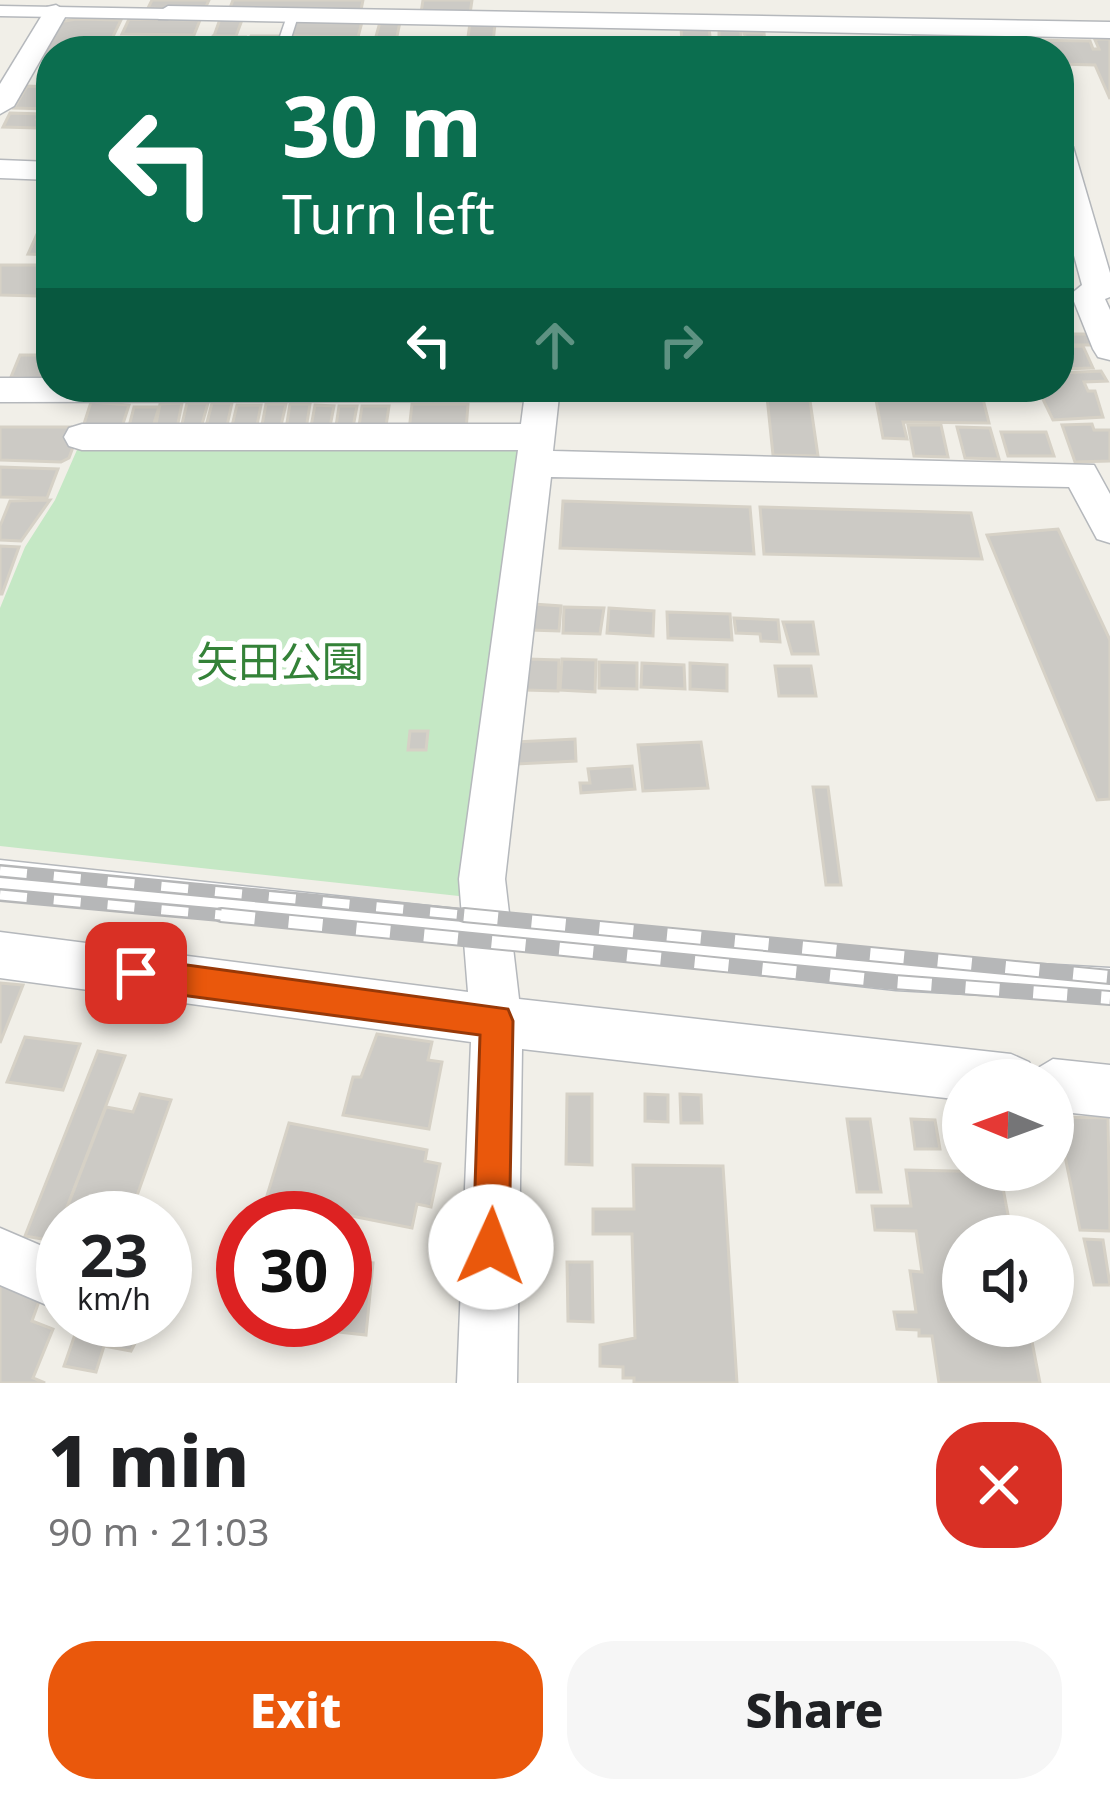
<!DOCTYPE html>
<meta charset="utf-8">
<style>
:root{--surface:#fff;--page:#f6f6f6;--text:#202124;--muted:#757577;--accent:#ea580c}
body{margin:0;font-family:"Noto Sans","Noto Sans JP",sans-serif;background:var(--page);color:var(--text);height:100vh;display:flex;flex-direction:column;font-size:45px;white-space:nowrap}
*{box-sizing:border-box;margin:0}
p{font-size:39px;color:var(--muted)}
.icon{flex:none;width:66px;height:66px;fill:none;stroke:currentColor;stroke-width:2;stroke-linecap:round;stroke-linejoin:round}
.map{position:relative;height:1383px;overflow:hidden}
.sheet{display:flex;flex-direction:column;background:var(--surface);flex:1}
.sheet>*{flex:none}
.banner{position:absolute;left:36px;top:36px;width:1038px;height:366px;border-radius:48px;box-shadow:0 6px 18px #0003;background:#0b6e4f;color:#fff;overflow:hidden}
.needle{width:78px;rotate:271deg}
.controls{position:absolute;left:942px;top:1059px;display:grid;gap:24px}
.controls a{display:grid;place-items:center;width:132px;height:132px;border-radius:50%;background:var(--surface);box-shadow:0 6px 18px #0003;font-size:60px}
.speed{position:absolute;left:36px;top:1191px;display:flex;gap:24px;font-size:60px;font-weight:700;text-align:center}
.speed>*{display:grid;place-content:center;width:156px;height:156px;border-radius:50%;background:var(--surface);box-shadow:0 6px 18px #0003;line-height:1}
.speed small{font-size:30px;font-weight:400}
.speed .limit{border:18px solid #d22;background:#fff;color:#111}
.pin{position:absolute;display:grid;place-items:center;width:102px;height:102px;color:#fff;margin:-51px;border-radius:24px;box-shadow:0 6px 18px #0006}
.me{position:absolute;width:132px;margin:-66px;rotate:2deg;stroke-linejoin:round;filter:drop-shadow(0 0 9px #0008)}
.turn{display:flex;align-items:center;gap:42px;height:252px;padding:0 48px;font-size:54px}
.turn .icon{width:156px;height:156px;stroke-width:2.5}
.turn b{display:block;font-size:84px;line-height:102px}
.lanes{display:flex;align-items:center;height:114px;padding:0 48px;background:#0003;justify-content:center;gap:60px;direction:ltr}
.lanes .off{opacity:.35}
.round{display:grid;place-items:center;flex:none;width:126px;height:126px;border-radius:48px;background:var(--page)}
.summary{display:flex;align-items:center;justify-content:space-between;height:204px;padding:0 48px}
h1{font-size:72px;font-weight:800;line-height:90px}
.button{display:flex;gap:24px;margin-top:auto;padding:24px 48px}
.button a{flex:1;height:138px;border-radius:48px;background:var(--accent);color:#fff;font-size:48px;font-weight:800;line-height:138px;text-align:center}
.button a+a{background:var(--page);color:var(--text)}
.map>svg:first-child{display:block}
.green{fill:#c5e8c5}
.building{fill:#cccac5;stroke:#d6d1c6;stroke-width:3}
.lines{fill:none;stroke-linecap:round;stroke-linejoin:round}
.service-casing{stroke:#b5b8bc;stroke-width:3}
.pedestrian-casing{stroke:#b5b8bc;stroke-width:3}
.minor-casing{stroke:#b5b8bc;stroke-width:3}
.service{fill:#fff;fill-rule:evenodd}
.pedestrian{fill:#fff;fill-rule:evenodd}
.minor{fill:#fff;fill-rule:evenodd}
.rail-far1-casing{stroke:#b6b7b8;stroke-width:14}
.rail-casing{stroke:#b6b7b8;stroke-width:16}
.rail-far1{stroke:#fff;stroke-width:9;stroke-dasharray:27;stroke-linecap:butt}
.rail{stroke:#fff;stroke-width:12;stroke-dasharray:34;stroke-linecap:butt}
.route{fill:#ea580c;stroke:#983908;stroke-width:3}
.labels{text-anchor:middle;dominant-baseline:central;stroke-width:12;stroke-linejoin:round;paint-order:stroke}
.park-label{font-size:42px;fill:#348238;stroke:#fff}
</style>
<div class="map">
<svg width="1110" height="1383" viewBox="0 0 1110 1383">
<rect width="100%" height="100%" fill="#f1efe8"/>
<path class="green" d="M80,443L523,449L468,897L0,846V608L25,547L55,500Z"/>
<g class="building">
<path d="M152,0H209L204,11L148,8Z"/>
<path d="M233,0H363L361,10L230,8Z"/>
<path d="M423,0H472L470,14L421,13Z"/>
<path d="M76,19L121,20L106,51H51V58H39L59,22Z"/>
<path d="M129,19L200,20L194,35L122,34Z"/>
<path d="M220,19L242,20L236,36H214Z"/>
<path d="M296,21L362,22L358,37L292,36Z"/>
<path d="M380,22H400L396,41L375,40Z"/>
<path d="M470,23L495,24L492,51H466Z"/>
<path d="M681,27L709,28L711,45L682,44Z"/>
<path d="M719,28L741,29V47L719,46Z"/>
<path d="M912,32H969L976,51H919Z"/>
<path d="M744,33H764L766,51H750Z"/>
<path d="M213,36L236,37H245L240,51H207Z"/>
<path d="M251,36H280L276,50L243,49Z"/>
<path d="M292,36L327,37L323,51H286Z"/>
<path d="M1098,39H1110V99L1095,65L1059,64V51H1026L1022,40L1090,41L1093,49H1099L1095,40Z"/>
<path d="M557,40L671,42L672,51H556Z"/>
<path d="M27,86L51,87V109L14,108Z"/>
<path d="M10,113L41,114L37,119L41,120L37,128L3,127Z"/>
<path d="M38,232H51V255L28,254Z"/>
<path d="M0,265H51V266L37,296L0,295Z"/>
<path d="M1059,334H1091L1096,345H1059Z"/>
<path d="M1083,346L1093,368L1059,369V347Z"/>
<path d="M20,355H51V380L11,377Z"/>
<path d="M1101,371L1107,381L1084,382L1088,391H1095L1103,417L1053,420L1037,387H1059V373Z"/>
<path d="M766,387H808L818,456L773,455Z"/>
<path d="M874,389L981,391L989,423L903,422L907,439L883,438Z"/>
<path d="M91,402L129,405L121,430H82Z"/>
<path d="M182,403L177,428L155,429L160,404Z"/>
<path d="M187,403H208L201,428H181Z"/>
<path d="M212,403H232L226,430H205Z"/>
<path d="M266,404H286L280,430H261Z"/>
<path d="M290,404H310L306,429H286Z"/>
<path d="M412,404H468L466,431H409Z"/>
<path d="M237,405H261L256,430H231Z"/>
<path d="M315,405L334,406L329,432H310Z"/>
<path d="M339,406H357L352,433H335Z"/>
<path d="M362,406H389L385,433H358Z"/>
<path d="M134,407H159L152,430H128Z"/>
<path d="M1092,424L1094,430H1110V461L1075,462L1062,425Z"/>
<path d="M908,425H941L948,457L914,456Z"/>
<path d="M0,427H71L76,439L69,458L61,462L0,460Z"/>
<path d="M957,427L990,428L999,459L965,458Z"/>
<path d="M1001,432H1046L1054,456H1008Z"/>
<path d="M0,467L58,469L47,498L0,497Z"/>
<path d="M50,500L21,541L0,540V526L10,501Z"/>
<path d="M563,501L750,507L754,554L560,548Z"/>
<path d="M760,507L971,513L982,559L764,554Z"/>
<path d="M1058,529L1110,640V799L1097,800L987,535Z"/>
<path d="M0,546L19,547L2,594H0Z"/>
<path d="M533,604L561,606L559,631L530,630Z"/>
<path d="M564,607L604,608L600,634L563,633Z"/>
<path d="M609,608L654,611L653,636L607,633Z"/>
<path d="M667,612L730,614L732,640L668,638Z"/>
<path d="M734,618L778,620L780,642L761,641L760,634L736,633Z"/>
<path d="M783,622H813L818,654H792Z"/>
<path d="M527,659L559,660L558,691L526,690Z"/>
<path d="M562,659L596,660L595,692L560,690Z"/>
<path d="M599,662L637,663V689L599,688Z"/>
<path d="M642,663L684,665L685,689L641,687Z"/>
<path d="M690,663L727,665V691L690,689Z"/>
<path d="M775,666H811L816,696H779Z"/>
<path d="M410,731H428L426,750H408Z"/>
<path d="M575,739L576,761L517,764L516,742Z"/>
<path d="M701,742L708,788L643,791L638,745Z"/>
<path d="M632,766L635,789L581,793L580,783H590L588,769Z"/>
<path d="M813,787H828L841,885H826Z"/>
<path d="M0,983L23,985L0,1043Z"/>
<path d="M377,1034L432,1042L428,1060L442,1062L429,1129L343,1115L353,1077H361Z"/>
<path d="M25,1037L80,1044L63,1090L7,1082Z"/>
<path d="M98,1051L125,1056L54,1241L25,1236Z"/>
<path d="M140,1094L171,1100L129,1218H63L106,1107L133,1112Z"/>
<path d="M567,1094H592V1165L566,1164Z"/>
<path d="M645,1094L668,1095V1122L645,1121Z"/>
<path d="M680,1094L701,1095L702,1123H681Z"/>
<path d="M1057,1117L1108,1118L1110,1231L1080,1230Z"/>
<path d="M847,1119H870L881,1192H857Z"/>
<path d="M911,1119L935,1120L940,1149H915Z"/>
<path d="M946,1121H963V1150L951,1149Z"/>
<path d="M289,1123L427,1150L425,1161L440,1164L431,1207L417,1204L412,1228L266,1199Z"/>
<path d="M633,1165L723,1166L737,1383H634V1378H623V1367L600,1366V1345L635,1338L632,1234H593V1209H634Z"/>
<path d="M906,1170L1000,1172L1012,1236H963V1326H1029L1040,1383H939L932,1336H919V1330L897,1329L894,1312H916L910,1271L922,1272L916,1231L875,1230L872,1206H911Z"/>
<path d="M1084,1239L1103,1240L1110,1285H1094Z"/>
<path d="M345,1261L373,1263L366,1335L329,1331L331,1320H345Z"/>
<path d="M567,1262H592L593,1322L568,1321Z"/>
<path d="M0,1286L42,1293L32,1321L53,1329L33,1378L45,1383H0Z"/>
<path d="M80,1320H147L131,1351L104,1346L96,1372L64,1366Z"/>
</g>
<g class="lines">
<defs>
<path id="service" d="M288,13L298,16L287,51H275Z"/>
<g id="pedestrian">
<path d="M0,6L168,9L177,14L168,19L0,16Z"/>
<path d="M0,860L896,956L1110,968V1002L896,990L0,890Z"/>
</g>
<g id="minor">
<path d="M56,5L68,12L14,106L0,114V84L47,7Z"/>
<path d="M168,6L1110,22V38L159,19L155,14Z"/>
<path d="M1059,138L1073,147L1110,273V297L1105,299L1110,310V360L1098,357L1093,349L1071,294L1082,285L1059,200Z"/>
<path d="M0,160L51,162V180L0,178Z"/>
<path d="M0,378H51V387H560L553,451L1094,465L1110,494V543L1097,539L1069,487L551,477L505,879L519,999L1011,1054L1029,1062L1033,1071L1053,1059L1110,1065V1117L1053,1111V1080H963V1100L522,1049L517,1383H457L471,1042L0,978V932L468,992L459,879L518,450H82L69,446L64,437L69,428L82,424H521L524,401L0,402Z"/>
<path d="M0,1228L63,1255V1312L0,1285Z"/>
</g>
</defs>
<use href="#service" class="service-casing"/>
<use href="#pedestrian" class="pedestrian-casing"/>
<use href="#minor" class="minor-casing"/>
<use href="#service" class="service"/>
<use href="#pedestrian" class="pedestrian"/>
<use href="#minor" class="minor"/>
<defs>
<g id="rail-far1">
<path d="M0,871L495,918"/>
<path d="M0,895L253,918"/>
</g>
<g id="rail">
<path d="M221,915L895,982L1110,998"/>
<path d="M464,915L1110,977"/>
</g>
</defs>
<use href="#rail-far1" class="rail-far1-casing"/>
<use href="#rail" class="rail-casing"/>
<use href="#rail-far1" class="rail-far1"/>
<use href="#rail" class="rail"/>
</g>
<path class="route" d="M136,958L508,1009L513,1021L509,1247L504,1260L491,1265L478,1260L473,1247L480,1035L136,989L124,984L120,973L124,962Z"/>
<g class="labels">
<g class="park-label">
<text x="280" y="660">矢田公園</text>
</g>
</g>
</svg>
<div class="controls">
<a><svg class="needle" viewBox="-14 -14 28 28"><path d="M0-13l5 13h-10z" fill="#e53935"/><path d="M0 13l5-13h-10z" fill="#757577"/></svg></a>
<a><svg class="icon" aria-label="sound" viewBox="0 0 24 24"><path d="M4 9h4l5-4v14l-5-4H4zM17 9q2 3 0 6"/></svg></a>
</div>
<div class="speed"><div>23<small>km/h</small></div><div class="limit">30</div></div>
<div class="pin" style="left:136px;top:973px;background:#d93025"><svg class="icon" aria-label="arrive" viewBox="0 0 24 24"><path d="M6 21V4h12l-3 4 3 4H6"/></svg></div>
<svg class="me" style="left:491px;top:1247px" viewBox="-20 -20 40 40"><circle r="19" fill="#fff"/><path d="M0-13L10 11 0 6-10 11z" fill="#ea580c"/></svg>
<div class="banner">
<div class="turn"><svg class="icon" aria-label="left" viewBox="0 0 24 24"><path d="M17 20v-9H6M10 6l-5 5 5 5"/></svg><div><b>30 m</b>Turn left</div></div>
<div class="lanes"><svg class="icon" aria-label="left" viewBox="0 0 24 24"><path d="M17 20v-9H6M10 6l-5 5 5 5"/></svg><svg class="icon off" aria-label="ahead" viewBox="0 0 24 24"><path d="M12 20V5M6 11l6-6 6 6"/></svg><svg class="icon off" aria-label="right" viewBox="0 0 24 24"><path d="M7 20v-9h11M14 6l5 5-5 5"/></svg></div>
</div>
</div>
<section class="sheet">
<div class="summary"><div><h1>1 min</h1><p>90 m · 21:03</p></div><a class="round" style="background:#d93025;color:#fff"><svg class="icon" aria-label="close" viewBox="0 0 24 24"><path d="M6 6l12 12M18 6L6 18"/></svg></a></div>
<div class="button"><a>Exit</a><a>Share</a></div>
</section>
